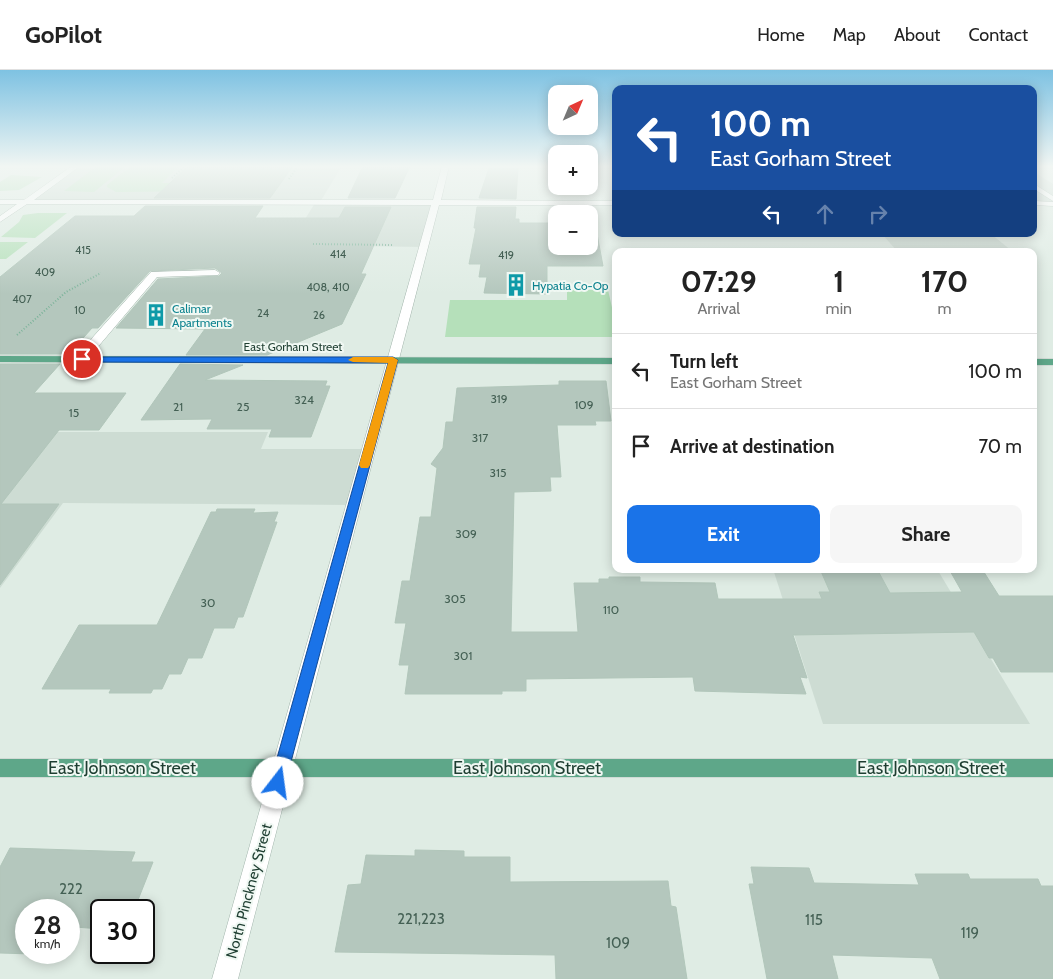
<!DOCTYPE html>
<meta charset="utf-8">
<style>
:root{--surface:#fff;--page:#f6f6f6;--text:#222;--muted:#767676;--line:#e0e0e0;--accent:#1a73e8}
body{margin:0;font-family:Cabin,sans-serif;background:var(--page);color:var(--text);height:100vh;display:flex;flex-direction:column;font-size:19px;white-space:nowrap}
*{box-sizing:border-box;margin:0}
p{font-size:16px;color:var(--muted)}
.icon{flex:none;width:28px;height:28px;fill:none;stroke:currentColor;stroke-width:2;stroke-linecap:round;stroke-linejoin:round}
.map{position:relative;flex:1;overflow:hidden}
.sheet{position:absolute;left:612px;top:178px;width:425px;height:325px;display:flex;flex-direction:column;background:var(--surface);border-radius:10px;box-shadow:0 2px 12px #0003}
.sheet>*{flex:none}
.hud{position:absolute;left:612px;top:15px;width:425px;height:152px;border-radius:10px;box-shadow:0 2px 12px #0003;background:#1a4fa0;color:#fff;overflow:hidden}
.needle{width:32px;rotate:44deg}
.buttons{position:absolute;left:548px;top:15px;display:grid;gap:10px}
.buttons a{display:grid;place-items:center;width:50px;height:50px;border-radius:10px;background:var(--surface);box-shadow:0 2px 12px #0003;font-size:25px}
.speed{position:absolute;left:15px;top:829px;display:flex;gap:10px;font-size:25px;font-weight:700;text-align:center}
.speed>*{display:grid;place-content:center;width:65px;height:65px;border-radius:50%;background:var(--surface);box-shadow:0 2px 12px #0003;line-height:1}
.speed small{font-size:12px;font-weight:400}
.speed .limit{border:2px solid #111;border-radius:8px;background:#fff;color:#111}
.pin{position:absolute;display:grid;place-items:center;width:42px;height:42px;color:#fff;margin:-21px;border:2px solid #fff;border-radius:50%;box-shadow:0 1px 5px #0007}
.me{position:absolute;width:55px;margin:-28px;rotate:15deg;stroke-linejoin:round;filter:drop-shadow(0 0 4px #0008)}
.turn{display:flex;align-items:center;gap:18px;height:105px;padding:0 15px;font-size:22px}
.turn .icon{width:65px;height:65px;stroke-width:2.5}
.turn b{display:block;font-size:35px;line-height:42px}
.lanes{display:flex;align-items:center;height:48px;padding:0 15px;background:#0003;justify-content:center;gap:25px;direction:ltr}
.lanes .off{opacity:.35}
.eta{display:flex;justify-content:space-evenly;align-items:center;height:85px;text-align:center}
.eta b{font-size:30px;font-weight:700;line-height:35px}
.button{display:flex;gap:10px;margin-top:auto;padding:10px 15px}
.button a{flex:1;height:58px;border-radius:10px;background:var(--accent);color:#fff;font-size:20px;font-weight:700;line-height:58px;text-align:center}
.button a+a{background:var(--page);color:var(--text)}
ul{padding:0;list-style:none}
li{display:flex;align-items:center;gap:15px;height:75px;padding:0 15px;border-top:1px solid var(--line)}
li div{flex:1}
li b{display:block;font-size:19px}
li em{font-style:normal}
header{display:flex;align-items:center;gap:30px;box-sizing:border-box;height:70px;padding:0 25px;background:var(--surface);border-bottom:1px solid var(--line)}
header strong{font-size:24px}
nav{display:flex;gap:28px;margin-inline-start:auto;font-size:18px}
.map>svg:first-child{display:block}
.built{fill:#cddcd3}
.green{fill:#b5e0ba}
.building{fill:#b4c7bd;stroke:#b1c6ba}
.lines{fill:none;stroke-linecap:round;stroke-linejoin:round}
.minor-casing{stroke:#a1b4ab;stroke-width:1}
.major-casing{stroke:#c0c9c5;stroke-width:1}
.path{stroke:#7cb39a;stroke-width:2;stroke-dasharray:1 2;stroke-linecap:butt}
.minor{fill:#fff;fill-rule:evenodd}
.major{fill:#5ea789;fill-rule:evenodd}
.route{fill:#1a73e8;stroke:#114b97}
.slow{fill:#f59e0b}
.labels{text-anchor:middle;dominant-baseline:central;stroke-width:4;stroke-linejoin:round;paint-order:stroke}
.far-number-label{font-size:11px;fill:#446054}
.far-culture-label{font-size:12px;fill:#0d838f;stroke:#f0f8f3;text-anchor:start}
.far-street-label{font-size:12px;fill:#1e3e31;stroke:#f0f8f3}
.number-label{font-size:12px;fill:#446054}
.near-number-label{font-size:15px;fill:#446054}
.street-label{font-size:15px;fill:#1e3e31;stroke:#f0f8f3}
.near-street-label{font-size:18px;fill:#1e3e31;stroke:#f0f8f3}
</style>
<header>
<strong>GoPilot</strong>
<nav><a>Home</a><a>Map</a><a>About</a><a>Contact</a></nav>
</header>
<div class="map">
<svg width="1053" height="909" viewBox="0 0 1053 909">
<rect width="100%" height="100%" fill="#dfece4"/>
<g class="built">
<path d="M77,96H342L320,132H435L425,177L289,175L315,133L26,132Z"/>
<path d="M1034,102L1053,114V134L1034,133Z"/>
<path d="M882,164H991L1012,181H897Z"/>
<path d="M0,362H268L261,379H369L354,435L63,433L0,518Z"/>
<path d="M773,499H937L1030,654H823Z"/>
</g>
<g class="green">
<path d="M97,96H126L94,122L64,121Z"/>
<path d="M131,96H179L162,113H216L210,121L116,122L107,117V115Z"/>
<path d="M11,105L42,107L19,120L0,121V112Z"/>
<path d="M38,143H67L35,168L1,167L19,152L23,145Z"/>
<path d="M0,172H28L6,189H0Z"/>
<path d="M567,220H608L616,255V267H445L450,230H567Z"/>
</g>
<g class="building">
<path d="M188,96H293L270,128H154Z"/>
<path d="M363,96H410L395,128H348Z"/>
<path d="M489,98H518L516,129L479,128Z"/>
<path d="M145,136H263L255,148H339L345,137H391L361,204H366L342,254L267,285H186L205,259L116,258L158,209L219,206L222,203L215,198L150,201L98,258H92L69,284H0V207L75,146H134Z"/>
<path d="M477,137H516L515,149H519V153H556V176H589V153H595L603,196H547V224L484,223L487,207H479L481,194H469L476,158H474Z"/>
<path d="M0,294H60L34,323H126L99,360H59L1,434H59L0,515Z"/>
<path d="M180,294L243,295L205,310L327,311L325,316H330L311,367H269L272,359H207L212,349L141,350Z"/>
<path d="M559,311H606L611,351H595L596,355H557L561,407H550L551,421L514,422L511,562H578L574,513H599V509H609V507H640V512L715,513L718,529H822L819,522H830L820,499H877L890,523L962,522L949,499H982L999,526H1053V602H1001L993,588H989L974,562L793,565L807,608L800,607L806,624L695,621L693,607L526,609V621H502V624H405L409,595H399L406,553H395L402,511H410L420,447H431L437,398L431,394L443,378L446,352H453L457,318L559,315Z"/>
<path d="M217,439H255L253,443L278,442L274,452H277L243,547H238L234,558H214L202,588H188L181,604H169L162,619H153L151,623H109L111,619H42L79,555H157L211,442H216Z"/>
<path d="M10,778L135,782L131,792H153L134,840H101V859L75,857L69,872V840H26V882H64L63,885L0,883V797Z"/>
<path d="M415,780L464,781V787H510V812L668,811L671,836L676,837L687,909H556L555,885L335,882L348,815L361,814L366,785L415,786Z"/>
<path d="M751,797L809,798L814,813L919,815L915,804H968L970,809H1038L1041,816H1053V909H940L932,888L832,885L838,909H767L749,814H754Z"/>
</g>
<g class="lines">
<defs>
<g id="minor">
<path d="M72,96H80L34,130H433L442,96H449L441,130L616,131V135H439L238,909H212L431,135L27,134L0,152V146L17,134H0V130H24Z"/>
<path d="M1034,114L1053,126V131L1034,119Z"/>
<path d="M1034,131L1053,132V136L1034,135Z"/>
<path d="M215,200L220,203L218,205L157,207L86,291L82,292L76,289L93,267L151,202Z"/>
</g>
<g id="major">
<path d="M0,286L616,288V294L0,292Z"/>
<rect x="1034" y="289" width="19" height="6"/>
<rect x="0" y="689" width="1053" height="18"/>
</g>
</defs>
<use href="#minor" class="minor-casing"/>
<use href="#major" class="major-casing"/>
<g class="path">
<path d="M172,108L185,96"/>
<path d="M289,109L298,96"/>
<path d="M313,174L394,175"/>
<path d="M17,265L66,222L101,203"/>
</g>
<use href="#minor" class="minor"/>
<use href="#major" class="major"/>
</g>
<linearGradient id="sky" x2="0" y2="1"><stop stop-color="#7ec2e2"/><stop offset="0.43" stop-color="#f1f6f3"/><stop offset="1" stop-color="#f1f6f3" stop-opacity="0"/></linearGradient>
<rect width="1053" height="224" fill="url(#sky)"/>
<path class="route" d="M79,287H393L398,290L284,718L278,721L273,718L270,713L388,293L82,292L79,291Z"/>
<path class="slow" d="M393,287L398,290L370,395L368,398H361L359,395L388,293L353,292L348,290L353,287Z"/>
<defs>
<symbol id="building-bare" viewBox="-9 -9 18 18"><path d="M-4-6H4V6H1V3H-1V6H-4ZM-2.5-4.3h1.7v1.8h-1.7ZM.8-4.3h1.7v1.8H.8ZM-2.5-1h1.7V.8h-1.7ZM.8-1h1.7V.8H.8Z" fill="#0f9aa8" stroke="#f0f8f3" stroke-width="2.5" paint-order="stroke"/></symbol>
</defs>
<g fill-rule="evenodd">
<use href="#building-bare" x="500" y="199" width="32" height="32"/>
<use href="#building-bare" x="140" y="229" width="32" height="32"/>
</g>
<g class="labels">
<g class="far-number-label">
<text x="83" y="180">415</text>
<text x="338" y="184">414</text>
<text x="506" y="185">419</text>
<text x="45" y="202">409</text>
<text x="328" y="217">408, 410</text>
<text x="22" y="229">407</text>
<text x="80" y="240">10</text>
<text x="263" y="243">24</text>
<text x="319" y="245">26</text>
</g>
<g class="far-culture-label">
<text x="532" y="215">Hypatia Co-Op</text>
<text x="172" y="238">Calimar<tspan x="172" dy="14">Apartments</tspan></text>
</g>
<g class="far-street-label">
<text x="293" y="276">East Gorham Street</text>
</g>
<g class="number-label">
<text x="499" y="328">319</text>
<text x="304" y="329">324</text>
<text x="584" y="334">109</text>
<text x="178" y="336">21</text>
<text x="243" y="336">25</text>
<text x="74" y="342">15</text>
<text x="480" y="367">317</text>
<text x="498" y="402">315</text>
<text x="466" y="463">309</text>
<text x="455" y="528">305</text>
<text x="208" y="532">30</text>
<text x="611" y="539">110</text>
<text x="463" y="585">301</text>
</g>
<g class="near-number-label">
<text x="71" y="819">222</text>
<text x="421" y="849">221,223</text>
<text x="814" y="850">115</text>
<text x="970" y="863">119</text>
<text x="618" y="873">109</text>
</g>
<g class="street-label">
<text transform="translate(249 821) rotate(-75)">North Pinckney Street</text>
</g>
<g class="near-street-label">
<text x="122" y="698">East Johnson Street</text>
<text x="527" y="698">East Johnson Street</text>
<text x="931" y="698">East Johnson Street</text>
</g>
</g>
</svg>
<div class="buttons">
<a><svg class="needle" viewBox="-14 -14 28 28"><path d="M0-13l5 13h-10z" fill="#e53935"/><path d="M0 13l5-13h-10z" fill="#767676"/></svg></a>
<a>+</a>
<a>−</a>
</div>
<div class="speed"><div>28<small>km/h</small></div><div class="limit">30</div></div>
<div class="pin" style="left:82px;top:289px;background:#d93025"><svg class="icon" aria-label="arrive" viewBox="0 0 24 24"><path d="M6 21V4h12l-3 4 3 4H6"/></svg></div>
<svg class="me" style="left:278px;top:713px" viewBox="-20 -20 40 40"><circle r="19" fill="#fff"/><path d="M0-13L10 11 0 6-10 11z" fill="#1a73e8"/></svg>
<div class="hud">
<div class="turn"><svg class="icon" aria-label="left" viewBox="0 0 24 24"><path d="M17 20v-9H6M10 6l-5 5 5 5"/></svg><div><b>100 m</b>East Gorham Street</div></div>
<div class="lanes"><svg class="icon" aria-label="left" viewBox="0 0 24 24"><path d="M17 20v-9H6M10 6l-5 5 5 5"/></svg><svg class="icon off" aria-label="ahead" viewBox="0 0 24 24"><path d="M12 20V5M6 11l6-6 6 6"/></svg><svg class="icon off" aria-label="right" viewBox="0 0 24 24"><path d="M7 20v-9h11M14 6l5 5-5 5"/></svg></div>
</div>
<section class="sheet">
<div class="eta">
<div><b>07:29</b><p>Arrival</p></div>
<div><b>1</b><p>min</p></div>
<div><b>170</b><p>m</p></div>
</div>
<ul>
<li><svg class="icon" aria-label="left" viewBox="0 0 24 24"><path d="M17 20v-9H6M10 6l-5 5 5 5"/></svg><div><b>Turn left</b><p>East Gorham Street</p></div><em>100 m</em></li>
<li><svg class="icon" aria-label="arrive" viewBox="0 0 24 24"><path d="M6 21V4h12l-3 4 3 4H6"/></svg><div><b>Arrive at destination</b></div><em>70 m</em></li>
</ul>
<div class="button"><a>Exit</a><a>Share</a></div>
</section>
</div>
